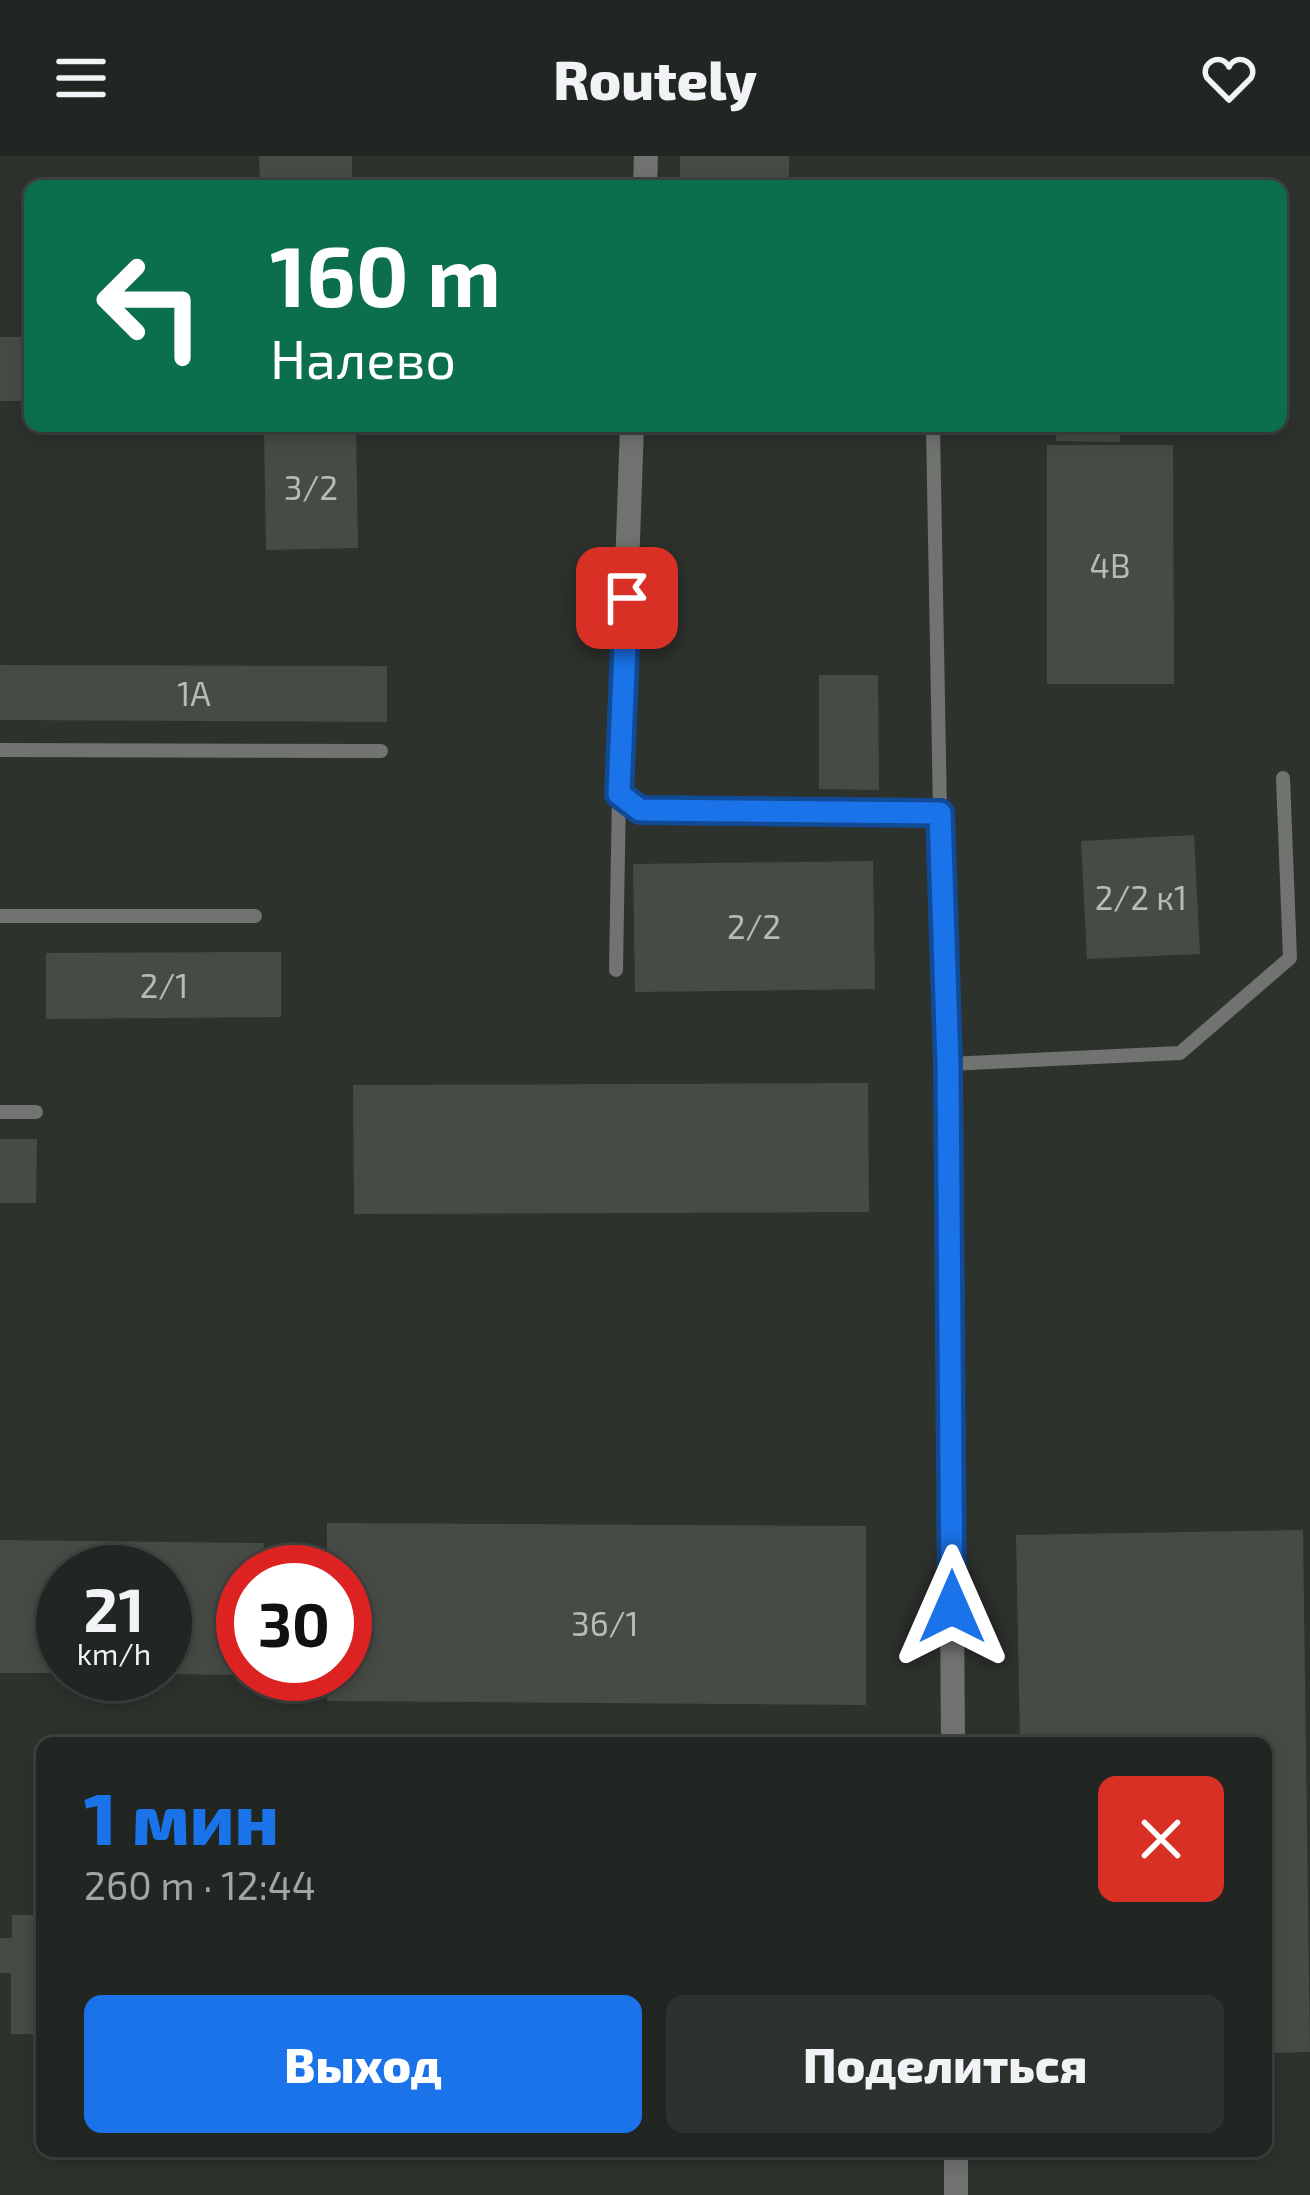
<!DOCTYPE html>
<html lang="ru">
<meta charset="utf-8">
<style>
:root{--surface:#222622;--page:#2e322f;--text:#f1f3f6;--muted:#a2a5a5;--line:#3f4340;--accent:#1a73e8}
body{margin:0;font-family:"Exo 2",sans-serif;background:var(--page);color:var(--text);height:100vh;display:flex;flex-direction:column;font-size:45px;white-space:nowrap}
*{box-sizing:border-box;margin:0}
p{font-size:39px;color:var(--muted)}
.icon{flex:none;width:66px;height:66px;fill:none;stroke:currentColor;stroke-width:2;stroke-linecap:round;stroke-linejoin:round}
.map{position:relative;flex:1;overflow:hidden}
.side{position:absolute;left:36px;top:1581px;width:1236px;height:420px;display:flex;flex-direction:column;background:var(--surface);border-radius:18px;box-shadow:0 6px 18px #0003,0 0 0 3px var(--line)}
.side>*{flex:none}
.top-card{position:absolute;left:24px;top:24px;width:1263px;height:252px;border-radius:18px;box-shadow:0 6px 18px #0003,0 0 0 3px var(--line);background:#0b6e4f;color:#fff;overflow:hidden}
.speed{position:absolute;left:36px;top:1389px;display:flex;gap:24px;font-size:60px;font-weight:700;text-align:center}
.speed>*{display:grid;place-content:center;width:156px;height:156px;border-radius:50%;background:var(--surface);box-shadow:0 6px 18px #0003,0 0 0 3px var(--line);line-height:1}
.speed small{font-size:30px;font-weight:400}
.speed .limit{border:18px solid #d22;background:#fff;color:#111}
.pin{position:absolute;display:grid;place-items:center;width:102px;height:102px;color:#fff;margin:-51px;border-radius:24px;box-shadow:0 6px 18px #0006}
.me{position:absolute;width:132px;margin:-66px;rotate:0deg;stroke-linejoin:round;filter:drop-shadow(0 0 9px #0008)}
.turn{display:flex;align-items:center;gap:42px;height:252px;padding:0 48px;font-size:54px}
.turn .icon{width:156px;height:156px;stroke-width:2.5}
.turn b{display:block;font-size:84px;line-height:102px}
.round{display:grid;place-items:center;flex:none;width:126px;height:126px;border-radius:18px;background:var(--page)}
.headline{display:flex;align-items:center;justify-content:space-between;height:204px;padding:0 48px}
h1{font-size:72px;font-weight:800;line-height:90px;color:var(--accent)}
.action{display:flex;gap:24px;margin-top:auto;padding:24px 48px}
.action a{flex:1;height:138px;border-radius:18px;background:var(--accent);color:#fff;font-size:48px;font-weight:800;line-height:138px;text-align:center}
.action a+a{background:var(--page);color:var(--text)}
header{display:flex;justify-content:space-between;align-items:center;height:156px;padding:0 48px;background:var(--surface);font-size:54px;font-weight:800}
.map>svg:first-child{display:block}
.building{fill:#474b45}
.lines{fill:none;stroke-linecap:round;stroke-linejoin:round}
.lane{stroke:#717370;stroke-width:14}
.street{stroke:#717370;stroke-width:24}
.route-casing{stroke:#114b97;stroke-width:30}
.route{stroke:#1a73e8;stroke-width:21}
.labels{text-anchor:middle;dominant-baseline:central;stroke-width:9;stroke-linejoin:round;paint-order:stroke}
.number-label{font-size:33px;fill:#b7bab6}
</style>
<header><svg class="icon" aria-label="menu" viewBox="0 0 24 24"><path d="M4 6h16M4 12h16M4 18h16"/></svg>Routely<svg class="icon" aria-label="heart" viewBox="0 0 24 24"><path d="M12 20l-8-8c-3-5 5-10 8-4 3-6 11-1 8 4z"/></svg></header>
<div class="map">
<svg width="1310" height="2039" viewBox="0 0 1310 2039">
<rect width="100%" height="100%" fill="#2e322d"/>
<g class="building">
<path d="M259,0H352V30H260Z"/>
<rect x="680" y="0" width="109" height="30"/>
<rect x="0" y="181" width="30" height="64"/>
<path d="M264,270H356L358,392L266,394Z"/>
<path d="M1057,270H1120V286L1056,285Z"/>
<path d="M1047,289H1173L1174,528H1047Z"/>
<path d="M0,509L387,510V566L0,564Z"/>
<path d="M819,519H878L879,634L819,633Z"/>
<path d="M1194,679L1200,798L1087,803L1081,685Z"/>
<path d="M873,705L875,833L635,836L633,708Z"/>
<path d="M281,796V861L46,863V797Z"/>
<path d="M868,927L869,1056L354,1058L353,929Z"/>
<path d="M0,983H37L36,1047H0Z"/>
<path d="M327,1367L866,1370V1549L327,1545V1518H345V1416H327Z"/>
<path d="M1303,1374L1310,1896L1266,1897V1587H1020L1016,1379Z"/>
<path d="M0,1384L264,1387L263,1416H243V1519L165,1518V1416H63V1517H0Z"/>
<path d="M12,1759H42V1878H11V1817H0V1782H12Z"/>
</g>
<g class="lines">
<g class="lane">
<path d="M933,270L940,657"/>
<path d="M0,594L381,595"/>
<path d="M0,760H255"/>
<path d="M616,814L619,637"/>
<path d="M948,908L1180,897L1290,802L1283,622"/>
<path d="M0,956H36"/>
</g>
<g class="street">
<path d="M645,30L646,0"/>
<path d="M632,270L619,637L640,654L940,657L948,908L953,1587"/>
<path d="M956,1995V2039"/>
</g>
</g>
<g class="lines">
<defs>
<path id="route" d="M627,442L619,638L640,654L940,657L948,908L952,1451"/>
</defs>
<use href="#route" class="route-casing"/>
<use href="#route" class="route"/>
</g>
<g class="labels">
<g class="number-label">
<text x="311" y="331">3/2</text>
<text x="1110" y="409">4В</text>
<text x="194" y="537">1А</text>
<text x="1141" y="741">2/2 к1</text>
<text x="754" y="770">2/2</text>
<text x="164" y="829">2/1</text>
<text x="605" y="1467">36/1</text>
</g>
</g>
</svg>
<div class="speed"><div>21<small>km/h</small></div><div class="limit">30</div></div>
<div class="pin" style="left:627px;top:442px;background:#d93025"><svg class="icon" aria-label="arrive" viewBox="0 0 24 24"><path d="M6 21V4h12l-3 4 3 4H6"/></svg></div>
<svg class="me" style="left:952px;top:1451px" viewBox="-20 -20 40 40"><path d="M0-17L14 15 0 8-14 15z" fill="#1a73e8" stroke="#fff" stroke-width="4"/></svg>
<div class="top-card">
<div class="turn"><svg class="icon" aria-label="left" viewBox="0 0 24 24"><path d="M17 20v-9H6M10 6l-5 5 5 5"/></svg><div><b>160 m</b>Налево</div></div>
</div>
<section class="side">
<div class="headline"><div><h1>1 мин</h1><p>260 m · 12:44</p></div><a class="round" style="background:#d93025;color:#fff"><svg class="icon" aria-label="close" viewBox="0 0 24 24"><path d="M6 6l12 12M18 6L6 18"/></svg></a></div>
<div class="action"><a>Выход</a><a>Поделиться</a></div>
</section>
</div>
